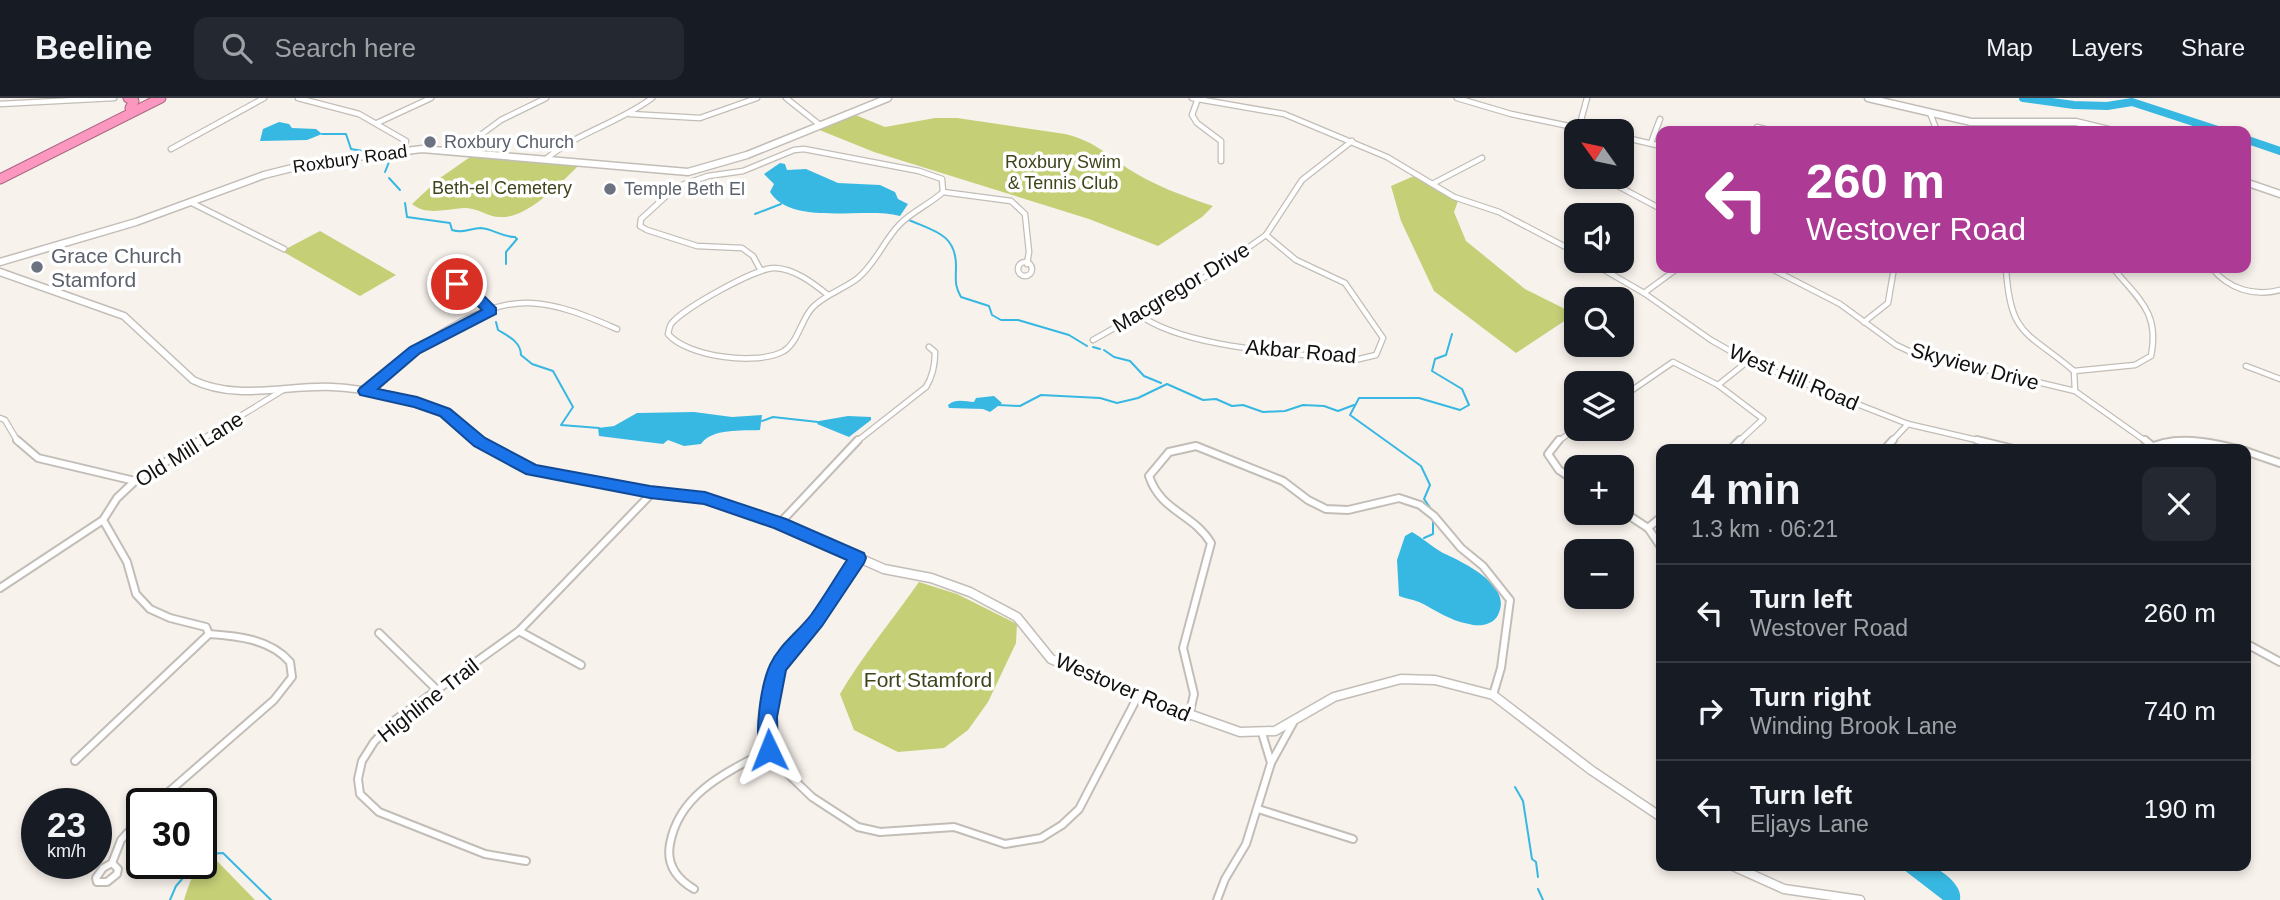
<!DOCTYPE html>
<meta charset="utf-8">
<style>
:root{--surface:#171b24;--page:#242831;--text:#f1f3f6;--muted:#9ea1a6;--line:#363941}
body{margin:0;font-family:Helvetica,sans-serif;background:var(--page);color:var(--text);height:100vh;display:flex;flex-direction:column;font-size:26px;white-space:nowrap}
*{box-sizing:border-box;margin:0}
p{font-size:23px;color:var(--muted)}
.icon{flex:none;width:38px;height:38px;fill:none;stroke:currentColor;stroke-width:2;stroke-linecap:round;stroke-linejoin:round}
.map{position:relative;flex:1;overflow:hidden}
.panel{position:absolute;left:1656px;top:346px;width:595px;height:427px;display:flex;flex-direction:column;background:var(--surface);border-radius:14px;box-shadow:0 4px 10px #0003}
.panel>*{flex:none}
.top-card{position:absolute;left:1656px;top:28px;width:595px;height:147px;border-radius:14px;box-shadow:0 4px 10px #0003;background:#ad3a94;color:#fff;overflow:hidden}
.needle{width:46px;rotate:303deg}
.fabs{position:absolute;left:1564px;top:21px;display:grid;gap:14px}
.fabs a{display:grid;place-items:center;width:70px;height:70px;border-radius:14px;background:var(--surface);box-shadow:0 4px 10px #0003;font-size:35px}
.speed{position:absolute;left:21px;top:690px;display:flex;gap:14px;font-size:35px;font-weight:700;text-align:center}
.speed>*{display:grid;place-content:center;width:91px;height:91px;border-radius:50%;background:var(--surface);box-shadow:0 4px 10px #0003;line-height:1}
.speed small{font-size:18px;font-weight:400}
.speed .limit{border:4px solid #111;border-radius:10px;background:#fff;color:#111}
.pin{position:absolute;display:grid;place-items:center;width:60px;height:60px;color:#fff;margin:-30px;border:4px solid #fff;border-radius:50%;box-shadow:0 2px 7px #0007}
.me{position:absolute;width:77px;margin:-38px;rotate:358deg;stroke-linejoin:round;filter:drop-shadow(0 0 5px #0008)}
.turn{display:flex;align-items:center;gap:24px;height:147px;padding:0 35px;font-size:32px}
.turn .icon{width:91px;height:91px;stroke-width:2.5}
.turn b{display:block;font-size:49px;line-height:60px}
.round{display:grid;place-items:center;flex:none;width:74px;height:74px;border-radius:14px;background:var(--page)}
.head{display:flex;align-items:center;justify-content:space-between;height:119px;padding:0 35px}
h1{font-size:42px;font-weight:700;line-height:52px}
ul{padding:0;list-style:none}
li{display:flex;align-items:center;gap:21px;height:98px;padding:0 35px;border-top:2px solid var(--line)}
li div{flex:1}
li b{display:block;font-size:26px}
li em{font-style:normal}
header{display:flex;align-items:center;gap:42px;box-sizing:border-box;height:98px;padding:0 35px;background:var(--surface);border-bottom:2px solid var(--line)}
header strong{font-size:33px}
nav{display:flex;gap:38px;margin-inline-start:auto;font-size:24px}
.search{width:490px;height:63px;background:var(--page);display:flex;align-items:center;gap:18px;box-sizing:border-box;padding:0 24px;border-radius:14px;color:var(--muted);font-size:26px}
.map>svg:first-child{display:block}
.green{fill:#c5cf76}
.water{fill:#37b8e2}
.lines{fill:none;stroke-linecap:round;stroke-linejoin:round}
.stream{stroke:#37b8e2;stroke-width:2}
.river{stroke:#37b8e2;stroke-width:8}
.minor-far1-casing{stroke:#c3bdb7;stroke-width:7}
.minor-casing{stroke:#c3bdb7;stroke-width:10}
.tertiary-far1-casing{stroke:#c3bdb7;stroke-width:9}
.tertiary-casing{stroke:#c3bdb7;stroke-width:11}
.secondary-casing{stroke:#c3bdb7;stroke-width:9}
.motorway-casing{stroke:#aa6882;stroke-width:11}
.minor-far1{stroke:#fff;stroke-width:4.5}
.minor{stroke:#fff;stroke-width:6}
.tertiary-far1{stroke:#fff;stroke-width:6}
.tertiary{stroke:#fff;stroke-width:8}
.secondary{stroke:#fff;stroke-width:6}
.motorway{stroke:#fc98c0;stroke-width:9}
.route{fill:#1a73e8;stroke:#114b97;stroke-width:2}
.worship-dot{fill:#6b7280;stroke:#fff;stroke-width:2.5}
.labels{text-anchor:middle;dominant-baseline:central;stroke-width:7;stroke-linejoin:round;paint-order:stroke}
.far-worship-label{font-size:18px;fill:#5b616d;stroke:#fff;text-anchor:start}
.far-street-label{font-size:18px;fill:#12100e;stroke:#fff}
.far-park-label{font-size:18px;fill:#40441b;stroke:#fff}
.worship-label{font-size:21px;fill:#5b616d;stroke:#fff;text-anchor:start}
.street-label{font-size:21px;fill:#12100e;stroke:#fff}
.park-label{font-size:21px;fill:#40441b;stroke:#fff}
</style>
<header>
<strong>Beeline</strong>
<div class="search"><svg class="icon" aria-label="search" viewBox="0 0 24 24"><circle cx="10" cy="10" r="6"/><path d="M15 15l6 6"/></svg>Search here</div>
<nav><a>Map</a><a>Layers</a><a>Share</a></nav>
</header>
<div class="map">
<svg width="2280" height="802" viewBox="0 0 2280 802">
<rect width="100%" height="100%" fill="#f8f2ec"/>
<g class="green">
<path d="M853,16L885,29L935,20H957L1065,36C1093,43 1104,54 1127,70C1153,87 1183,98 1213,108L1202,119L1158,148L1089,121L874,54L817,31Z"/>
<path d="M473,57L580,66C562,84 527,121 500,119C488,119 476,109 464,110C446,111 426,118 412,106L440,80Z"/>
<path d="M1414,78L1458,103L1454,114L1466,143L1525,191L1575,216L1516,255L1434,193L1401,123L1391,88Z"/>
<path d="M320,133L396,177L360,198L282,153Z"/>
<path d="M919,484L957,496L1017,526L1016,545L988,604L968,632L944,650L898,654L854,632L840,596C863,557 893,521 919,484Z"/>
<path d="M208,760L218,764L255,802H184C189,786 194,770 208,760Z"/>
</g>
<g class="water">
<path d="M279,24L289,26L292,30L316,31L322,36L307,42L260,43L263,31Z"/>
<path d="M780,65L785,66L787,72L806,71L838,85L880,87L895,94L898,101L908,106L900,118C865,108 792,129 770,94L774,86L764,76Z"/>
<path d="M994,298L1002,305L990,314L983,311L949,310L948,307C957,300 965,304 974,304L976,300Z"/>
<path d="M694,314L732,319L762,317L760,332C742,333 712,330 701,346L684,348L668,342L663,346L599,338L598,330L614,328L637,315Z"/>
<path d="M848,318L871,319V322L849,339L817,326L819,323Z"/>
<path d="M1412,434C1423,440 1432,449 1443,455C1463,464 1514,488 1498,517C1493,527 1479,529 1469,526C1450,523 1436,512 1419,504C1412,501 1406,501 1399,498L1397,462L1405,438Z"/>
<path d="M1899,768C1909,768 1925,765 1933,769C1945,774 1963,789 1960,802H1943Z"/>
</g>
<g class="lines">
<g class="stream">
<path d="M322,36H346L351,51L369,54"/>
<path d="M385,74L389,64"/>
<path d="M389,80L400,92"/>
<path d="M405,105L407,119L450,125L452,132C464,136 470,130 481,130C493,131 502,139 515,139L517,141L506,154V166"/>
<path d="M755,116L781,106"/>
<path d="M909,122C934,133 956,136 956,168C956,181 954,187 961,199L989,208L992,217L1001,222H1018L1069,237L1087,248"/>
<path d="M496,224L498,232C508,238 521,244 521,257L532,266L553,273L573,309L561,327L599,330"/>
<path d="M1093,249L1100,251"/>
<path d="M1104,252L1114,259L1130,263L1144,278L1161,285"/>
<path d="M998,307L1020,308L1041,297L1100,300L1117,305L1138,300L1167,286L1203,302L1216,301L1232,308L1243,307L1263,314L1285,313L1303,307L1324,308L1338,313L1354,307"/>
<path d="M762,323L773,319L818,324"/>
<path d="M1431,411L1424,401L1430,387L1421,368L1350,317L1359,300H1419L1460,312L1469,307L1462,291L1432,273L1435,261L1446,257L1452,236"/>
<path d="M1424,440L1433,436V423"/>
<path d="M1515,689L1523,703L1532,761L1536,764L1538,779"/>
<path d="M201,760L207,756L223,755L271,802"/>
<path d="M1538,791L1543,802"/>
<path d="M170,802L176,788L196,765"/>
</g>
<g class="river">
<path d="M2023,0L2074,7L2107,8L2132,4L2221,33"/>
<path d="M2245,41L2280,53"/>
</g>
<defs>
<g id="minor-far1">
<path d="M298,0L359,16L406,43L403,53"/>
<path d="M786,0L820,27"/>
<path d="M1192,0L1284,16L1387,59L1454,99L1499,114L1577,155"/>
<path d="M1457,0L1511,16L1593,33"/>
<path d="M1197,3L1192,17L1197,25L1221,43V63"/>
<path d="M0,6L114,0"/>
<path d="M1930,15L1937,33"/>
<path d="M630,16L700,20L757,0"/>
<path d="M377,25L431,0"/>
<path d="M1757,29L1772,33"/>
<path d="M1578,33L1587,0"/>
<path d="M1577,38V53"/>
<path d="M1622,39L1661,48"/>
<path d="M1651,45L1660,21"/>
<path d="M171,51L264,0"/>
<path d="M459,53L501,22L546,0"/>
<path d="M546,61C578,34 619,25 652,0"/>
<path d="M1601,79L1661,111"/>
<path d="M1434,85L1482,60"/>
<path d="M943,94L1011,103L1025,116L1029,154L1027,166"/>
<path d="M190,104L284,151"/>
<path d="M1589,163L1644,195L1711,242L1748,263L1908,326L1985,344"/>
<circle cx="1025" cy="171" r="7"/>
<path d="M1770,170L1840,206L1896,247L1911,254L2075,293"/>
<path d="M2006,170C2010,239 2027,233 2074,273L2075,293L2147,344"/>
<path d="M2212,170C2228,191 2255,199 2280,192"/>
<path d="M760,171L753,158L742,150L697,148L647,132L640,128L641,121L676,89L708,78L743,73L794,52L804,51L919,73L942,81L943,94"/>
<path d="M457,185L471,193L491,213"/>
<path d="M1644,195L1678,170"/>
<path d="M828,197C813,185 795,171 775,170C757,169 682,211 671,226C669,229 669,233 668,236C687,259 758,268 784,253C799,243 801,221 813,209C826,196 844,191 858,180C876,165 884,142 900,126C913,113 930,106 943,94"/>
<path d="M1137,215C1182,251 1296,255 1355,262L1376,257L1383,240L1345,185L1296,162L1266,137"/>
<path d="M1864,224L1888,205L1894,170"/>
<path d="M1093,242L1212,175L1266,137L1302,82L1352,43"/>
<path d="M2246,268L2280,281"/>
<path d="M2074,273L2135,267L2151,258C2160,214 2138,201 2113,170"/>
<path d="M1718,287L1748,263"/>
<path d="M365,293C407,258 471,203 529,205C560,206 589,219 617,231"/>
<path d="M1622,299L1673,264L1718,287L1763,321L1738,344"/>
<path d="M0,320L5,322L18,344"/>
<path d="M198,344L283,292"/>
<path d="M856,344L926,289C933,278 935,267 935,254L929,249"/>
<path d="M1557,344L1577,330"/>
<path d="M1891,344L1908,326"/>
<path d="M2164,344H2203"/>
</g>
<g id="minor">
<path d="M17,342L38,360L135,383"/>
<path d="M1559,342L1548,356L1559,372L1577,384"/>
<path d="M1977,342L2018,352"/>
<path d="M2145,342L2151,347"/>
<path d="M1730,352L1740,342"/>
<path d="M1884,352L1893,342"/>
<path d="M2145,352C2174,336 2210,344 2241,352"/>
<path d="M2245,353L2280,365"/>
<path d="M1622,413L1648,430L1661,449"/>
<path d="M103,422L127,464L136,496L150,511L170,520L206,529L209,536"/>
<path d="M780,425L858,342"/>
<path d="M1648,430L1661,419"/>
<path d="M858,460L817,522L781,564L772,590L767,625L769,650L784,672L812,699L858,729L880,734L954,729L1005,746L1041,740L1062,727L1079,711L1138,598"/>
<path d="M0,490L103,422L117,400L135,383L201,342"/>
<path d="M519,533L581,567"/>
<path d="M379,535L437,592"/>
<path d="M2245,545L2280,564"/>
<path d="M1189,618L1194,596L1183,550L1211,445C1193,415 1161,414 1149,378L1169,354L1196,348L1283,383L1308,402L1326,411L1348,412L1399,400L1420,407L1434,418L1461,450L1483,468L1510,502L1501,570L1493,597"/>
<path d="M75,663L209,536"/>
<path d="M1271,665L1293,625"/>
<path d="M156,705L274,602L292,579L290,564C270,541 238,538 209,536"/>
<path d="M1258,711L1353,741"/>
<path d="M526,763L485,756L379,714L360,696L358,681L362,663L374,644L395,622L519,533L652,395"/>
<path d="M112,765L118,771L117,776L107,784H97L96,780L103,770Z"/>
<path d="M112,765L121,742L142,719"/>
<path d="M694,791C677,781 666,767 670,746C679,695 727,674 769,652"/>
<path d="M1217,802L1225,781L1246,746L1271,665L1262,635"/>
</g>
<g id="tertiary-far1">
<path d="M0,164L136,124L264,77L316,64L422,51L688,74L747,57L888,0"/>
<path d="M0,174L124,218L193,282C235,303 287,287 332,289C360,290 418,301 443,313C456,320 469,334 480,344"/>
</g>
<g id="tertiary">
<path d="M478,342L532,372L650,394L705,400L780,425L884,471L931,480L970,494L1017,519L1051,561L1138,598L1240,634L1275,633L1334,599L1401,581L1435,582L1493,597L1591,672L1661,719"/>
<path d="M1733,768L1784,791L1860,802"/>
</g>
<g id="secondary">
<path d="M1868,0L1971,24H2076L2113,33"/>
<path d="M2245,84L2280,96"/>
</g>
<g id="motorway">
<path d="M128,0L134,3L130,10"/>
<path d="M0,81L161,0"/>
</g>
</defs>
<use href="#minor-far1" class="minor-far1-casing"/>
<use href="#minor" class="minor-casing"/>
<use href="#tertiary-far1" class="tertiary-far1-casing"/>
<use href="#tertiary" class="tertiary-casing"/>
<use href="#secondary" class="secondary-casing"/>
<use href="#motorway" class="motorway-casing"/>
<use href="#minor-far1" class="minor-far1"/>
<use href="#minor" class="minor"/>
<use href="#tertiary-far1" class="tertiary-far1"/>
<use href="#tertiary" class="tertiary"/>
<use href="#secondary" class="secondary"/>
<use href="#motorway" class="motorway"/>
</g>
<path class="route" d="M457,181L476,190L496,210V216L420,255L378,291L417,299L450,311L485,340L536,367L650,388L705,394L786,421L864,455L866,460L864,465L822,528L786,572L777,619L778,652L776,658L769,661L762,658C753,639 761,587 770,567C779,547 798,534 811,517C824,499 835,480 847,462L774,430L704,406L650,400L526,376L474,348L440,318L414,309L360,297L358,293L360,290L410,249L482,212L466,196L452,189V182Z"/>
<g class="worship-dot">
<circle cx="430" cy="44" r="7"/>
<circle cx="610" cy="91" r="7"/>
<circle cx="37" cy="169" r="7"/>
</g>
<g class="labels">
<g class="far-worship-label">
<text x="444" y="44">Roxbury Church</text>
<text x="624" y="91">Temple Beth El</text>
</g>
<g class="far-street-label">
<text transform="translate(350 61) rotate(-8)">Roxbury Road</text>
</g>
<g class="far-park-label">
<text x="1063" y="64">Roxbury Swim<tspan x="1063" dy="21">&amp; Tennis Club</tspan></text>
<text x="502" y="90">Beth-el Cemetery</text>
</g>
<g class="worship-label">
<text x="51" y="157">Grace Church<tspan x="51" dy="24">Stamford</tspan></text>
</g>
<g class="street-label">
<text transform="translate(1181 189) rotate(-31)">Macgregor Drive</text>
<text transform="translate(1301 253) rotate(5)">Akbar Road</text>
<text transform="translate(1975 268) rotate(15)">Skyview Drive</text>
<text transform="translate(1794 279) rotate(23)">West Hill Road</text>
<text transform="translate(189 351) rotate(-32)">Old Mill Lane</text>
<text transform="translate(1123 589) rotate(23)">Westover Road</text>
<text transform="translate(428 602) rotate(-38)">Highline Trail</text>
</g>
<g class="park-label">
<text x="928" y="581">Fort Stamford</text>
</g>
</g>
</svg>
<div class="fabs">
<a><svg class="needle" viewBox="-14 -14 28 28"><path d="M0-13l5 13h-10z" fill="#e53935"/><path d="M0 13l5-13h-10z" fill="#9ea1a6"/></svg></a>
<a><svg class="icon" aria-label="sound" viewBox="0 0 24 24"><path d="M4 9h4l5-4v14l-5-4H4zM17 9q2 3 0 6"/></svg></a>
<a><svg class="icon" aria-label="search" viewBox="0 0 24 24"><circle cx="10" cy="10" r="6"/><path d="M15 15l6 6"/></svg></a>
<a><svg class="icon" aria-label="layers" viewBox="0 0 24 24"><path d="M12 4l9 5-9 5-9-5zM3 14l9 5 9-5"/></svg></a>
<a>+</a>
<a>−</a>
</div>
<div class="speed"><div>23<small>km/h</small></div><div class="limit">30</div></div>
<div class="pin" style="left:457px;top:186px;background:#d93025"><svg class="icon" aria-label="arrive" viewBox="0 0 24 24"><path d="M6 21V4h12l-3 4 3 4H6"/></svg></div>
<svg class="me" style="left:769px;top:652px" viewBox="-20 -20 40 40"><path d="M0-17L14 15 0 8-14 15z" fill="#1a73e8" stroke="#fff" stroke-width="4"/></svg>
<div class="top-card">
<div class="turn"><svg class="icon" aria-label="left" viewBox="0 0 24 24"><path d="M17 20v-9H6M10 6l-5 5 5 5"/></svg><div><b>260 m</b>Westover Road</div></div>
</div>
<section class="panel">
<div class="head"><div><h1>4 min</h1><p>1.3 km · 06:21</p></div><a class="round"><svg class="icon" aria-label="close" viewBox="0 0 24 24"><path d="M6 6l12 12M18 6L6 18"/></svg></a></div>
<ul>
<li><svg class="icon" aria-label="left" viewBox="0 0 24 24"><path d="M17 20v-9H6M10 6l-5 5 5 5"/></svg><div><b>Turn left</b><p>Westover Road</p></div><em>260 m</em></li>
<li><svg class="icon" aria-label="right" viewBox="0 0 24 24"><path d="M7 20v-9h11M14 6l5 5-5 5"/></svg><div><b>Turn right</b><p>Winding Brook Lane</p></div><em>740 m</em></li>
<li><svg class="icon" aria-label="left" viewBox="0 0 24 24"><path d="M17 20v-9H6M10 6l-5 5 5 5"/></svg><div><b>Turn left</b><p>Eljays Lane</p></div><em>190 m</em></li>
</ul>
</section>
</div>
